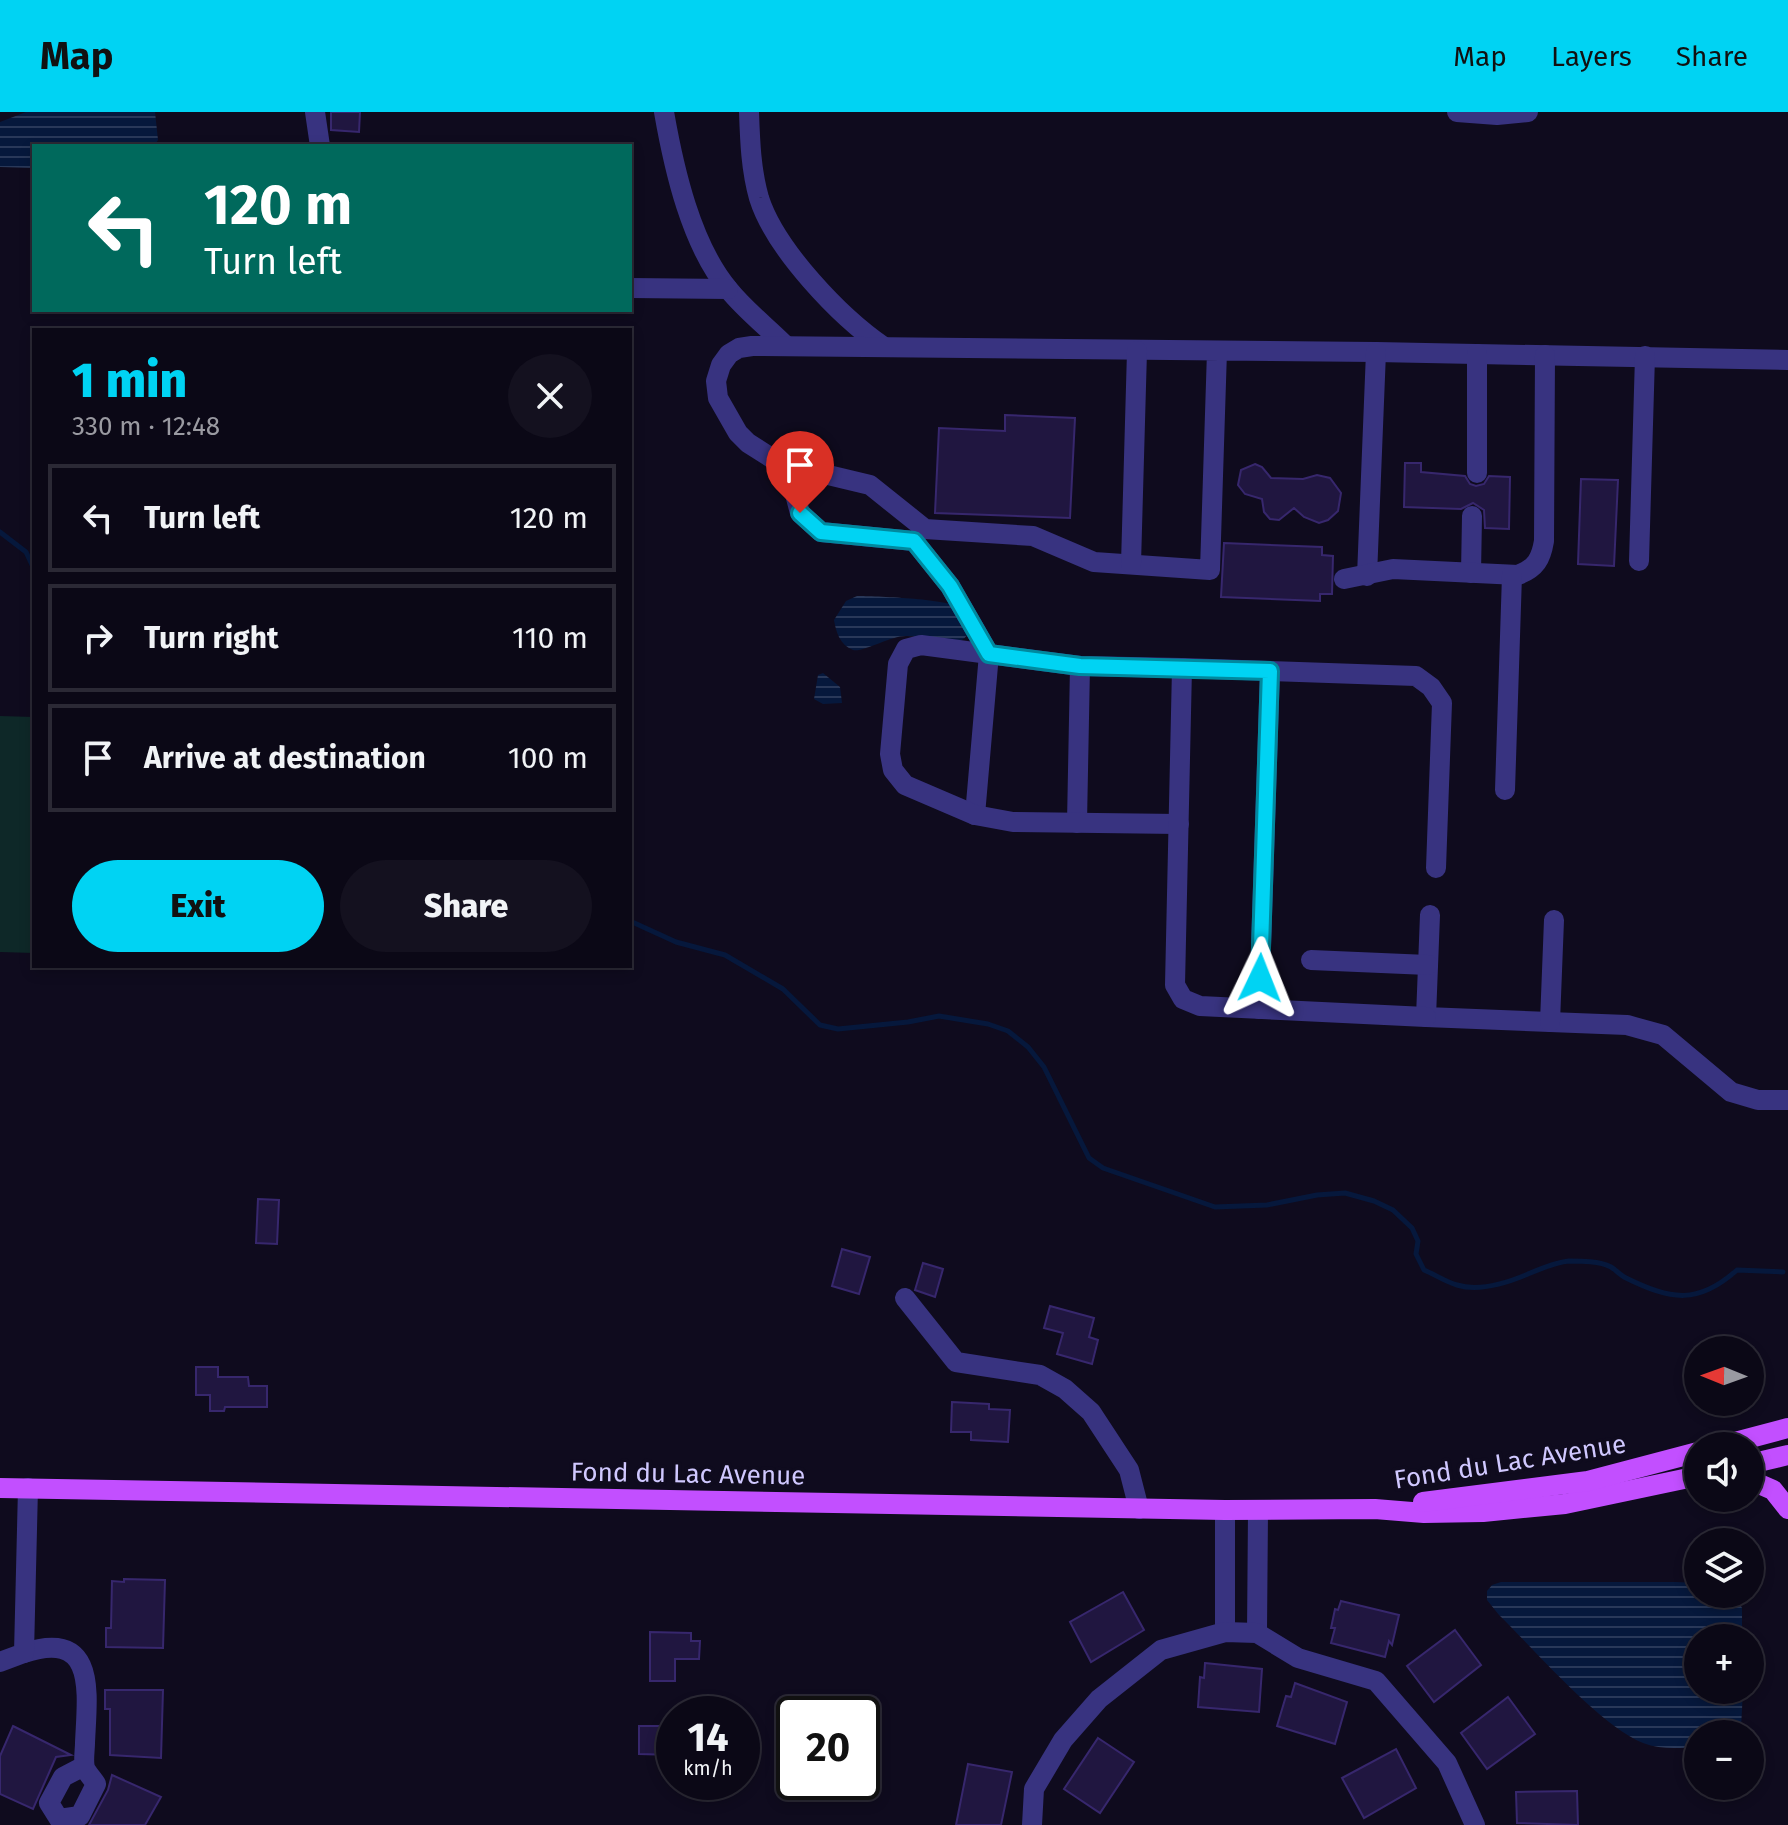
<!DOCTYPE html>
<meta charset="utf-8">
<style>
:root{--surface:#0b0816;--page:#14111f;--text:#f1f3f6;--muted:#9a9aa1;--line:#2b2935;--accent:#00d3f3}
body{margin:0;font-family:"Fira Sans",sans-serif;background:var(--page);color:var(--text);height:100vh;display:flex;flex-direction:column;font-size:30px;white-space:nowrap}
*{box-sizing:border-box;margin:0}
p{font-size:26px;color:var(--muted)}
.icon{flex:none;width:44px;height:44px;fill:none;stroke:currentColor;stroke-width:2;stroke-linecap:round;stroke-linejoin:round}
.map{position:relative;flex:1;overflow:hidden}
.side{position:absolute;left:32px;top:216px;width:600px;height:640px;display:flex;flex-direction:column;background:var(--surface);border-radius:0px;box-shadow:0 4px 12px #0003,0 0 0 2px var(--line)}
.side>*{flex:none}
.hud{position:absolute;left:32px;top:32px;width:600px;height:168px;border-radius:0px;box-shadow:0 4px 12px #0003,0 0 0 2px var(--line);background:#00695c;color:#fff;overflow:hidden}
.needle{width:52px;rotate:271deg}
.fabs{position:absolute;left:1684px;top:1224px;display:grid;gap:16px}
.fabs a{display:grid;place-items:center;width:80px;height:80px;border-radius:50%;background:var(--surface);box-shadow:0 4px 12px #0003,0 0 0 2px var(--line);font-size:40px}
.speed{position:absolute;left:656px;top:1584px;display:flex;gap:16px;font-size:40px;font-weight:700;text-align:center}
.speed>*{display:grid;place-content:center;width:104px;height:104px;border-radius:50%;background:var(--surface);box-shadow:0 4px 12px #0003,0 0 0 2px var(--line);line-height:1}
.speed small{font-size:20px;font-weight:400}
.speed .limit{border:4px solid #111;border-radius:12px;background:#fff;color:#111}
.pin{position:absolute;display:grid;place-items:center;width:68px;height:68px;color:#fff;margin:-82px -34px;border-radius:50% 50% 50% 0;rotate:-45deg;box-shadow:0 0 8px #0007}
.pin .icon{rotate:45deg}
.me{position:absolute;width:88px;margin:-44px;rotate:2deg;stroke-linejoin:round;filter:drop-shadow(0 0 6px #0008)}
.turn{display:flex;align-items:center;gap:28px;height:168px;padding:0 40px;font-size:36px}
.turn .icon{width:104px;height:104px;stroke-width:2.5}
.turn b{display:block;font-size:56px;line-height:68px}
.round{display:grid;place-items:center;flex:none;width:84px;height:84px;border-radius:42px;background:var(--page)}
.headline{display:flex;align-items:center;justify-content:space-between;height:136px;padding:0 40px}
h1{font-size:48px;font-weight:800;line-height:60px;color:var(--accent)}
.cta{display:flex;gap:16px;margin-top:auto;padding:16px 40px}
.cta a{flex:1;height:92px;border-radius:48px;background:var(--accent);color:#111;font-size:32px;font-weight:800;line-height:92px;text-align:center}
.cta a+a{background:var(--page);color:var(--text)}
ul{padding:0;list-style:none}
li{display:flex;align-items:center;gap:24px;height:108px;margin:0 16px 12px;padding:0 24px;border:4px solid var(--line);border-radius:0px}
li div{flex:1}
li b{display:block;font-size:30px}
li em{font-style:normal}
header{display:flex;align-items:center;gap:48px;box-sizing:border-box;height:112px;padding:0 40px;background:var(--accent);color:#111}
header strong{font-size:38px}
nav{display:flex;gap:44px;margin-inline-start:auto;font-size:28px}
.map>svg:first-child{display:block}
.park{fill:#0e2828}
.water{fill:url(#water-rules)}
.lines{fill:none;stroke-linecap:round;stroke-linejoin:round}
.stream{stroke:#06183c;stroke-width:5}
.building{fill:#201640;stroke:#37276d;stroke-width:2}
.minor{stroke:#383380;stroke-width:20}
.major{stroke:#c24fff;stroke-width:20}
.route-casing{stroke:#00899e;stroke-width:20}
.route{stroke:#00d3f3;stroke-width:14}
.labels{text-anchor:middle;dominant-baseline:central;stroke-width:7;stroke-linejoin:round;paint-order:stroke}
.street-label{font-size:26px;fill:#d0c8ff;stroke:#0f0b1e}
</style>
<header>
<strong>Map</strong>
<nav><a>Map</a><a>Layers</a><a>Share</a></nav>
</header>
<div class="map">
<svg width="1788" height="1713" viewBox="0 0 1788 1713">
<defs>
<pattern id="water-rules" width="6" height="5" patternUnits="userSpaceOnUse" patternTransform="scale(2)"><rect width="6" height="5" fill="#06183c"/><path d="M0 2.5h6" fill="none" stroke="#293859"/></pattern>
</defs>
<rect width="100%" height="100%" fill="#0f0b1e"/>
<path class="park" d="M0,604L34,605V841L0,840Z"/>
<g class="water">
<path d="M26,0H155L158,28L154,34H34V56L0,55V10Z"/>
<path d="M857,484C874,484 948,487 957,495C963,501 968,510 972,516C956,546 932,523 906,524C890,524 862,541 853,538C840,533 836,520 834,508L846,489Z"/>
<path d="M823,561L840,575L842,591L823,592L814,587L818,563Z"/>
<path d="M1501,1470H1675L1698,1471V1482H1735L1742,1496V1526H1698V1578H1743L1741,1616L1737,1622H1698V1635C1679,1636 1661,1638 1643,1631C1599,1613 1535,1538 1499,1503L1487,1488V1479L1492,1473Z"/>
</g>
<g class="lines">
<g class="stream">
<path d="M0,420L26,440L34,457"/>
<path d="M630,809L676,830L725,843L783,877L820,913L838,917L908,910L939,904L988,912L1008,919L1028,935L1044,955L1089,1046L1103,1056L1215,1095L1267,1093L1317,1083L1345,1081L1374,1089L1393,1098L1412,1116L1418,1129L1416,1142L1424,1158C1434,1162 1446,1170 1457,1173C1480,1180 1507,1171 1528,1162C1540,1157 1556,1150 1569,1149C1582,1149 1599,1149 1611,1155C1616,1158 1620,1163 1626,1166C1671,1188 1698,1193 1737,1158L1783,1160"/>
</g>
</g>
<g class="building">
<path d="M331,0H360L359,20L331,18Z"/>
<path d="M1005,303L1075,306L1070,406L935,401L939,316L1005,319Z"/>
<path d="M1405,351H1421V360L1465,364L1470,372L1476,374L1484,372L1489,364L1510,365L1509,417L1485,416L1484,398L1473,391L1461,397L1404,395Z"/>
<path d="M1255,352L1262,355L1271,366L1303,367L1317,363L1330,366L1341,381L1338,399L1328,408L1319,411L1304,405L1294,396L1279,408L1270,407L1264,400L1262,387L1245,382L1238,373L1241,358Z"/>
<path d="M1581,367L1618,368L1614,454L1578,452Z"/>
<path d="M1224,431L1322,435V443L1333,444L1332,482H1320V489L1221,485Z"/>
<path d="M258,1087L279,1088L277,1132L256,1131Z"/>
<path d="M842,1137L870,1145L859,1182L832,1174Z"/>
<path d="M923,1151L943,1157L935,1185L915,1178Z"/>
<path d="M1050,1194L1094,1206L1089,1225L1098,1228L1092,1252L1057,1242L1063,1221L1044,1216Z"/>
<path d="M196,1255H218V1265H248L249,1274H267V1295H225L224,1299H210V1283H196Z"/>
<path d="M952,1290L989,1292V1297L1010,1298L1008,1330L971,1328V1320H951Z"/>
<path d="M124,1467L165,1468L163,1536L106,1535V1516H111L112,1469L124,1470Z"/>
<path d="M1123,1480L1144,1518L1091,1550L1070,1510Z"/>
<path d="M1341,1489L1399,1503L1392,1533L1389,1529L1385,1545L1331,1531L1335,1516H1331L1335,1497L1338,1498Z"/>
<path d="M1455,1518L1481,1553L1434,1590L1407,1554Z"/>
<path d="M650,1520L691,1521V1529H700L699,1547H675V1569H650Z"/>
<path d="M1205,1551L1262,1557L1259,1600L1198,1595L1200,1565L1204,1566Z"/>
<path d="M1295,1571L1347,1590L1335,1632L1277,1614L1286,1584L1291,1585Z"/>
<path d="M105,1578H163L161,1646L110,1643V1597H105Z"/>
<path d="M1508,1585L1535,1622L1487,1657L1461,1621Z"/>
<path d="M13,1614L71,1643L56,1645L33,1697L0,1682V1644Z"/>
<path d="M639,1614H674V1643L639,1642Z"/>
<path d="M1098,1626L1134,1650L1100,1701L1064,1677Z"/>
<path d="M1396,1637L1416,1676L1364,1706L1342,1666Z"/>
<path d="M968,1652L1012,1660L1001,1713H956Z"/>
<path d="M112,1663L161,1685L145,1713H89L108,1678Z"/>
<path d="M1577,1679L1578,1713L1517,1711L1516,1680Z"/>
</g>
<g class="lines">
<g class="minor">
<path d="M315,0L320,34"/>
<path d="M664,0C674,57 691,133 729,178C745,198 767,215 786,234"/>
<path d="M749,0C750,29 751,58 759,86C775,137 840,205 884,235"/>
<path d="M1457,0L1497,3L1528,0"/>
<path d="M630,176L728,177"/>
<path d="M1217,239L1210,458L1094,450L1033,424L925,417L870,373L799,356L773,347L748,331L738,321L718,286L716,269L721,253L729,242L739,236L752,234L1376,240L1788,248"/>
<path d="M787,352L800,401L821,420L914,429L950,474L989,542L975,703"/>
<path d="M1477,361V242"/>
<path d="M1639,449L1645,244"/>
<path d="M1131,452L1137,239"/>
<path d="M1471,461L1472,404"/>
<path d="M1367,464L1376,240"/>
<path d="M1344,467L1393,457L1518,463C1536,456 1541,447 1544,429L1545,243"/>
<path d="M1505,678L1512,463"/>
<path d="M1077,711L1080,554"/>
<path d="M1179,712L1013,710L975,703L905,673L893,658L890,642L898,552L906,537L921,533L1080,554L1182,556"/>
<path d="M1430,803L1426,905L1627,913L1663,923L1731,980L1758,988H1788"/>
<path d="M1311,848L1428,853"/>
<path d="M1259,897L1270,559"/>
<path d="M1426,905L1200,894L1183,887L1175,873L1182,556L1416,564L1431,575L1442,591L1436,756"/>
<path d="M1550,910L1554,808"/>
<path d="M905,1186L956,1250L1040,1263L1065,1277L1091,1300L1129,1358L1139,1397"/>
<path d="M1225,1520V1398"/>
<path d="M1257,1521L1258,1399"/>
<path d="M24,1541C98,1517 87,1582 85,1631C85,1638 83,1649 85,1656C87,1661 93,1667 96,1672L80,1704L59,1707L49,1691L63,1665L84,1654"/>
<path d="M0,1550L24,1541L28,1376"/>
<path d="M1032,1713L1034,1677L1063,1628L1099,1587L1161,1538L1225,1520L1257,1521L1298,1546L1376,1569L1447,1651L1475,1713"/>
</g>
<g class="major">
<path d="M1720,1334L1788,1316"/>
<path d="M1750,1352L1788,1343"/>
<path d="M1750,1368L1773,1378L1788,1397"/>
<path d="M0,1376L1225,1398L1375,1397L1424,1401L1483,1400L1565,1392L1698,1364"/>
<path d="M1423,1390L1588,1369L1698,1340"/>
</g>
</g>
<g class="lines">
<defs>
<path id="route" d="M800,401L821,420L914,429L950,474L989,542L1080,554L1270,559L1260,866"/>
</defs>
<use href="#route" class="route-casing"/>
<use href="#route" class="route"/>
</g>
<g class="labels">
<g class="street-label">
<text transform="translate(1510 1350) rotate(-9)">Fond du Lac Avenue</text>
<text transform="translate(688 1362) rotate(1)">Fond du Lac Avenue</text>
</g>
</g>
</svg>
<div class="fabs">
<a><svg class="needle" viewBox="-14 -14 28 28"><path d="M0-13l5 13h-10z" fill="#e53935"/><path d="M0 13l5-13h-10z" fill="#9a9aa1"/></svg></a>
<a><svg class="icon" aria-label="sound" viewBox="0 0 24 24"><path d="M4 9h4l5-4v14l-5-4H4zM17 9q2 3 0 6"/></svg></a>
<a><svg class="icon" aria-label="layers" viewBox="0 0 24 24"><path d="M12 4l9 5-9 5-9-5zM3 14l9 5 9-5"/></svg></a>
<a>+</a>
<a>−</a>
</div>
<div class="speed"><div>14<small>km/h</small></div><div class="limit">20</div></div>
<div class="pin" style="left:800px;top:401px;background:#d93025"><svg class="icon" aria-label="arrive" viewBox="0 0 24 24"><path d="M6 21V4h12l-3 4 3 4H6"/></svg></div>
<svg class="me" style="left:1260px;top:866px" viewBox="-20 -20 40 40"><path d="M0-17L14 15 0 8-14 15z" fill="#00d3f3" stroke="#fff" stroke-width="4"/></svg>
<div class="hud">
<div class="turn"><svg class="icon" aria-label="left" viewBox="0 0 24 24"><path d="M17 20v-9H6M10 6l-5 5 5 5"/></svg><div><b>120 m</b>Turn left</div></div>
</div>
<section class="side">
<div class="headline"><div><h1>1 min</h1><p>330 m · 12:48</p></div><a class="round"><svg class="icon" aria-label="close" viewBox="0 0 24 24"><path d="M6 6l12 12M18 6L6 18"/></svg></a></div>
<ul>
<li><svg class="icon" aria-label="left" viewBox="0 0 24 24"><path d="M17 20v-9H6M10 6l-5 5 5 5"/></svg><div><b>Turn left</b></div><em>120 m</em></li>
<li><svg class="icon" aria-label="right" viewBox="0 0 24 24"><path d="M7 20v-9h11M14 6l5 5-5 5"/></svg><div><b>Turn right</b></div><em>110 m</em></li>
<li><svg class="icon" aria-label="arrive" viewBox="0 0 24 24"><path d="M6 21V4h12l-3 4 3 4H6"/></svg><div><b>Arrive at destination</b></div><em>100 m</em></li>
</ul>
<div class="cta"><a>Exit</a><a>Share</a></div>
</section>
</div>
